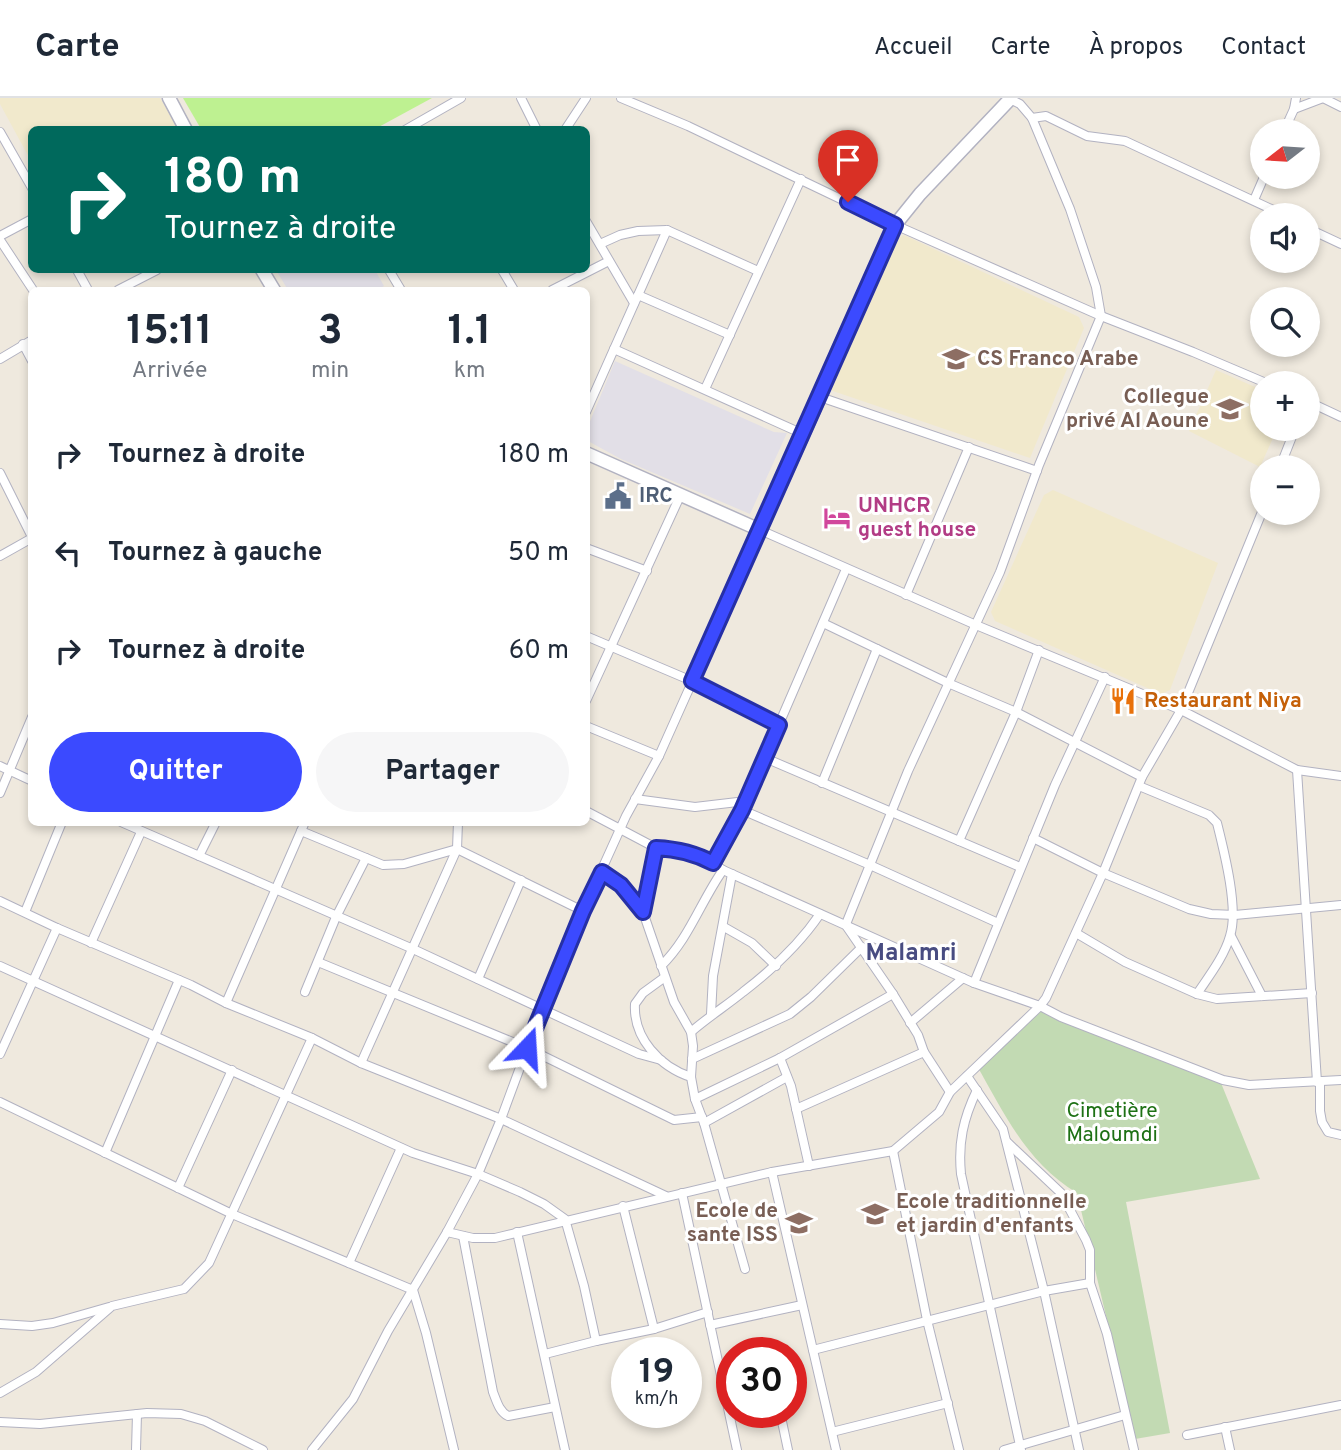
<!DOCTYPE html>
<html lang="fr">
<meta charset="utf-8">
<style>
:root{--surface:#fff;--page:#f6f6f7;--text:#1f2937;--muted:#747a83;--line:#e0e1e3;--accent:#3b4aff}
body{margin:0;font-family:Overpass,sans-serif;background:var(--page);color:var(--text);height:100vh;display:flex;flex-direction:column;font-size:26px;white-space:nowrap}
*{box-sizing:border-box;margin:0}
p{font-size:23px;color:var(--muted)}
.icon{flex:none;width:38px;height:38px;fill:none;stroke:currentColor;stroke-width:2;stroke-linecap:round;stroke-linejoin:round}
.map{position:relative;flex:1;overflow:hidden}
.details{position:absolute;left:28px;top:189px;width:562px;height:539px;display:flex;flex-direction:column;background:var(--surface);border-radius:10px;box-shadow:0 4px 10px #0003}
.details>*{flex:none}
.top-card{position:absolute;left:28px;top:28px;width:562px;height:147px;border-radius:10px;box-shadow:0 4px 10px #0003;background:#00695c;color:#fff;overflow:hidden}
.needle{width:46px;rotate:253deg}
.tools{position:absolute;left:1250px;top:21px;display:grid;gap:14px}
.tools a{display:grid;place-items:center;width:70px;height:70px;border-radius:50%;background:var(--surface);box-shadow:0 4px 10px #0003;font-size:35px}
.speed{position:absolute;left:611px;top:1239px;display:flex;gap:14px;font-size:35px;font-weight:700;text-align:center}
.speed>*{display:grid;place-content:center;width:91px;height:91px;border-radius:50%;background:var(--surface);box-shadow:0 4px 10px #0003;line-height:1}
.speed small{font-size:18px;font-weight:400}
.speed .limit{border:10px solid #d22;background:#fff;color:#111}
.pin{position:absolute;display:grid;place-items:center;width:60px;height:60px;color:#fff;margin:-72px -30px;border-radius:50% 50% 50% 0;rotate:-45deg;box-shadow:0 0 7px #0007}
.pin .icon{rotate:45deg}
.me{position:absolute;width:77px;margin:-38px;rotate:20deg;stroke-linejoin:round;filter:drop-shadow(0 0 5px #0008)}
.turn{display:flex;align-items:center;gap:24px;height:147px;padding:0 21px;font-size:32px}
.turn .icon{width:91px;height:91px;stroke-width:2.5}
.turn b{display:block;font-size:49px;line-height:60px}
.eta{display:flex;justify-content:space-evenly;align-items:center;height:119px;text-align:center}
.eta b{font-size:42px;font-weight:700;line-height:49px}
.cta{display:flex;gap:14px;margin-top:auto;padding:14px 21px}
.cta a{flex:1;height:80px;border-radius:42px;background:var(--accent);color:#fff;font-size:28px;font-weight:700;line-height:80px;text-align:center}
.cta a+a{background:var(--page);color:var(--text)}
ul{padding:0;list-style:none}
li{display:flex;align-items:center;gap:21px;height:98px;padding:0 21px}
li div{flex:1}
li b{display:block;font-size:26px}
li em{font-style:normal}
header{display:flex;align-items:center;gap:42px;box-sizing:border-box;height:98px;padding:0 35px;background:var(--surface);border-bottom:2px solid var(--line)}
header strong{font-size:33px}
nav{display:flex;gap:38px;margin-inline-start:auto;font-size:24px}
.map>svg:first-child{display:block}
.industrial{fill:#e2dfe7}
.education{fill:#f1e9cc}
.cemetery{fill:#c2dab3}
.pitch{fill:#bef191}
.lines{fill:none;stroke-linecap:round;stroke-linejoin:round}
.street-casing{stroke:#b2b2c1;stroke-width:10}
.secondary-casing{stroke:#b2b2c1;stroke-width:15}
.street{stroke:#fff;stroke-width:8}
.secondary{stroke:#fff;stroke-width:12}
.route-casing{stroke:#2630a6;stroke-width:18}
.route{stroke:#3b4aff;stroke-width:12}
.labels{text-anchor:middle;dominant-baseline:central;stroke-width:6;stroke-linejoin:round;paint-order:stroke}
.education-label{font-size:21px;font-weight:bold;fill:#785e54;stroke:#fff;text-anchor:start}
.service-label{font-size:21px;font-weight:bold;fill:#4e5e75;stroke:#fff;text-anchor:start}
.hotel-label{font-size:21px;font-weight:bold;fill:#b23c85;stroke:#fff;text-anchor:start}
.food-label{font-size:21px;font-weight:bold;fill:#c56008;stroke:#fff;text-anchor:start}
.park-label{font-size:21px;fill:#1e7115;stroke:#fff}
.quarter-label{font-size:24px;font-weight:bold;fill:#484c81;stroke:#fff}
</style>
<header>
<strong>Carte</strong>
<nav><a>Accueil</a><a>Carte</a><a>À propos</a><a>Contact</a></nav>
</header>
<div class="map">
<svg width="1341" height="1352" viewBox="0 0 1341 1352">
<rect width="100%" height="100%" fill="#efe9de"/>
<g class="industrial">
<path d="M276,172H375L384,188L376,192H288Z"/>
<path d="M615,263L774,334L787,335L750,416L621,361L586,342V333Z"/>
</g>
<g class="education">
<path d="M0,0H160L178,31L32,32L31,63L0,6Z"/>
<path d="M904,137L1079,219L1084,230L1030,360L827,291L894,143Z"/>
<path d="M1216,272L1262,292V331H1277L1260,369L1189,333Z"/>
<path d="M1053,392L1218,465L1170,592L1161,596L995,523L991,514L1044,397Z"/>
</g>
<path class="cemetery" d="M1039,912L1221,985L1260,1081L1126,1104L1170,1335L1135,1341L1077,1095C1026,1064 1004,1015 976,966Z"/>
<path class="pitch" d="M183,0H432L375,31H201Z"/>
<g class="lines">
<defs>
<g id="street">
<path d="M521,0L537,32"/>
<path d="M621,0L688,28L895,127L1101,218L1193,254L1266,285"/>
<path d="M1296,0L1294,11L1323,0"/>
<path d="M1323,0L1341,9"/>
<path d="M1032,20L1046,18L1087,38L1125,43L1284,117"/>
<path d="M405,32L461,0"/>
<path d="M565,32L586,0"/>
<path d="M1284,33L1294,11"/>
<path d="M0,34L32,90"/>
<path d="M1254,102L1264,79"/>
<path d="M586,123L634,205"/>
<path d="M1307,130L1341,146"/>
<path d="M0,138L32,121"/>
<path d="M0,142L33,192"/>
<path d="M600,146L620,137L638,133L667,132L758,173"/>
<path d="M77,172L88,192"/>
<path d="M389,172L401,192"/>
<path d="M502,172L514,192"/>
<path d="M118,192L157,172"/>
<path d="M552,192L609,163"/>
<path d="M638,197L730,237"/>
<path d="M23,246L32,263"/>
<path d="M614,251L803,336"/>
<path d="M0,261L32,242"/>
<path d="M705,291L801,81"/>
<path d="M820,299L1037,373"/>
<path d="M1307,303L1341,319"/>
<path d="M586,314L667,132"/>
<path d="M1280,369L1295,331"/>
<path d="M0,375L32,439"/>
<path d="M586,450L647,473"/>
<path d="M0,458L32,440"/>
<path d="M906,497L969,349"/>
<path d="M823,525L948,585L1016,614L1142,679"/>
<path d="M586,538L692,583L779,627"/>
<path d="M586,603L681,396"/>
<path d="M586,628L659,658"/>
<path d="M765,660L1020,769"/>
<path d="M0,668L32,683"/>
<path d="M1297,672L1317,984"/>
<path d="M822,685L877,551"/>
<path d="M1139,688L1209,717L1217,725C1224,753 1239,811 1230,838C1224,859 1209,878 1197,896"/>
<path d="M0,695L32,619"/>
<path d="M635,701L695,709L746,703"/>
<path d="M742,712L870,767L998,825"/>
<path d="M586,713L656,750L674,751L697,756L713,765"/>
<path d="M121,724L413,851L639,956L661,962"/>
<path d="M301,733L383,767L404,766L457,751L583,813"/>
<path d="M1033,740L1103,775L1189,811L1211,816L1235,817L1341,807"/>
<path d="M959,743L1016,614L1039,552"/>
<path d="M199,758L216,724"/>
<path d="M723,772L974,885L1040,908L1061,919L1223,982L1249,987L1341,982"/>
<path d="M602,774L621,787L643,814L674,904L691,934L693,948L691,979L695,1001L704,1025L745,1171"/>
<path d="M0,803L57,830L191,887L226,905L312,940L361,965L501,1021L666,1098"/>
<path d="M25,814L62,724"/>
<path d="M643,814L656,750"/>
<path d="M846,826L908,673L1000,474L1039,367L1101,218L1096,189L1070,111L1032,20L1020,6L1010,1"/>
<path d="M724,829L752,845L776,868"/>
<path d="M847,829L893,896L918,937L924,954L950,994"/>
<path d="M1076,835L1125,864L1197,896L1217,901L1312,895"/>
<path d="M1231,838L1262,898"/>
<path d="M91,845L141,734"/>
<path d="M318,864L527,950L674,1022L702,1019"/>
<path d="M0,868L413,1055L478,1076L520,1094L544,1106L565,1121L584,1188L596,1243L545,1256"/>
<path d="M661,868C689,841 701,803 723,772L713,765L742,712L846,471"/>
<path d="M665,879L643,895L635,906C633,940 660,969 691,979"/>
<path d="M478,881L521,782"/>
<path d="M974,885L1055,687L1105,579"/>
<path d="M305,894L336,819L366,760"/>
<path d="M226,905L305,724"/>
<path d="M711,916L713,878L732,776"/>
<path d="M910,925L963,880"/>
<path d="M691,934C708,919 726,908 743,894C773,871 799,847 820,816"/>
<path d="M0,956L57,830"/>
<path d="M780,960L791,988L809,1068"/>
<path d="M692,961L790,916L811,899L862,849"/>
<path d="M361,965L457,751L458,724"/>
<path d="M967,978L1003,1031L1044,1193L1079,1352"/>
<path d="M1320,983V1013L1322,1024L1328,1034L1341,1037"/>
<path d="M977,992C963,1021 958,1045 961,1076L1021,1352"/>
<path d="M695,1001L780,960L893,896"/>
<path d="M0,1004L232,1116L413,1192L426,1235L454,1352"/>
<path d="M796,1011L924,954"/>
<path d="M704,1025L787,979"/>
<path d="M1007,1044L1061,1095L1086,1142L1090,1152V1185L1107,1236L1134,1352"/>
<path d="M893,1053L927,1222L959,1352"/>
<path d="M105,1055L179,882"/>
<path d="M772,1074L836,1352"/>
<path d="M178,1090L232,972"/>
<path d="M682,1095L737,1352"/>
<path d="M623,1108L654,1231"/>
<path d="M447,1134L473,1140H495L772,1074L893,1053L939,1014L950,994L1040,908L1046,900L1103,775L1142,679L1181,612L1262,414"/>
<path d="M517,1134L565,1352"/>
<path d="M463,1138L493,1294C497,1304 499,1313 508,1318L555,1309"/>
<path d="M349,1165L401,1050"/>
<path d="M0,1226L32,1228L53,1225L109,1209"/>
<path d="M710,1227L802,1207"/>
<path d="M596,1243L654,1231L708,1214"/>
<path d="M813,1252L1044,1193L1090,1185"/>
<path d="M719,1267L732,1265"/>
<path d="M0,1295L36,1274L112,1208L184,1191L209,1165L312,940"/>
<path d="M780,1314L788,1352"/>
<path d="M0,1324L40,1326L147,1315L181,1316L205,1323L263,1352"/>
<path d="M1225,1329L1230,1352"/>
<path d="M832,1334L948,1305"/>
<path d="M1187,1337L1341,1307"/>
<path d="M136,1352L137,1316"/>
<path d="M312,1352L353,1301L388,1233L447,1134L478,1076L501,1021L542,910L583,813L626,718L659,658L760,432L976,527L1181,612L1297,672L1341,678"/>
<path d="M1004,1352L1125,1317"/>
</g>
<g id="secondary">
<path d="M169,0L186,32"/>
<path d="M262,172L274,192"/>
<path d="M586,355L760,432L820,299L839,250L895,127L920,96L1011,0"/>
</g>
</defs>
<use href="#street" class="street-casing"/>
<use href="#secondary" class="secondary-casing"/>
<use href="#street" class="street"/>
<use href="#secondary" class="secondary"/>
</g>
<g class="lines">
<defs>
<path id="route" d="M527,950L583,813L602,774L621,787L643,814L656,750C677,751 695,755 713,765L742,712L779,627L692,583L895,127L848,104"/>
</defs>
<use href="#route" class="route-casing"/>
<use href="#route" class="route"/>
</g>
<defs>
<symbol id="school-bare" viewBox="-9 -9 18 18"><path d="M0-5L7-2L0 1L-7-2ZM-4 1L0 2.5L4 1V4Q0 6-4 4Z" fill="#8d6e63" stroke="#fff" stroke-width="2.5" paint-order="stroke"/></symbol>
<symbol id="civic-bare" viewBox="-9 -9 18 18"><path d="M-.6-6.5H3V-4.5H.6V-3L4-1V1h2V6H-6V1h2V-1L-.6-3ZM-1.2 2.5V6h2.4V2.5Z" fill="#5c6f8a" stroke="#fff" stroke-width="2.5" paint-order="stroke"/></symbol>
<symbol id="hotel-bare" viewBox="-9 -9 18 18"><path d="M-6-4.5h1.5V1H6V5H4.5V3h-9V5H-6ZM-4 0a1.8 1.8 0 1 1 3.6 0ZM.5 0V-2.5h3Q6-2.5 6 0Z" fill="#d1479c" stroke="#fff" stroke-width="2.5" paint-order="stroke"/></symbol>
<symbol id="restaurant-bare" viewBox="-9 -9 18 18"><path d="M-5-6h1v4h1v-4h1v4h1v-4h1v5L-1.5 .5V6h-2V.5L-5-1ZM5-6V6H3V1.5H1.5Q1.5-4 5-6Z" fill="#e8710a" stroke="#fff" stroke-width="2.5" paint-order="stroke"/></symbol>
</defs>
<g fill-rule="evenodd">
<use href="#school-bare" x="937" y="242" width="38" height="38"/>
<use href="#school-bare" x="1211" y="292" width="38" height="38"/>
<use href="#civic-bare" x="599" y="379" width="38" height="38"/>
<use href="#hotel-bare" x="818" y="401" width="38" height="38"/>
<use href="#restaurant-bare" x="1104" y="584" width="38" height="38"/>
<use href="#school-bare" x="856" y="1097" width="38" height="38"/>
<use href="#school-bare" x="780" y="1106" width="38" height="38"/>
</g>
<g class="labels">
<g class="education-label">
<text x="977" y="261">CS Franco Arabe</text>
<text x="1209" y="299" text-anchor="end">Collegue<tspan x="1209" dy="24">privé Al Aoune</tspan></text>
<text x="896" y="1104">Ecole traditionnelle<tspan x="896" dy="24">et jardin d'enfants</tspan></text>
<text x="778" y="1113" text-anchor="end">Ecole de<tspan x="778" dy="24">sante ISS</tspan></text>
</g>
<g class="service-label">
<text x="639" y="398">IRC</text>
</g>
<g class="hotel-label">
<text x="858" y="408">UNHCR<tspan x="858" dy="24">guest house</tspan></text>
</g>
<g class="food-label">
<text x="1144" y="603">Restaurant Niya</text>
</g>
<g class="park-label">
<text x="1112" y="1013">Cimetière<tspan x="1112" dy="24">Maloumdi</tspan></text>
</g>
<g class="quarter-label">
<text x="911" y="856">Malamri</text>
</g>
</g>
</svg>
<div class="tools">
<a><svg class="needle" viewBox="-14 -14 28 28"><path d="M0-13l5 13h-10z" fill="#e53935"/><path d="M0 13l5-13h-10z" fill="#747a83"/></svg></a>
<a><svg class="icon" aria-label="sound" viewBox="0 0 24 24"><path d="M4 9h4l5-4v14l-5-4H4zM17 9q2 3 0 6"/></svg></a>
<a><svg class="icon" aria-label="search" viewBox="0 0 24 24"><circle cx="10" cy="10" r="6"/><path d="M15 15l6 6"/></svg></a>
<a>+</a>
<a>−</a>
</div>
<div class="speed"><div>19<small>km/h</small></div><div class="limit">30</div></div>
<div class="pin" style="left:848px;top:104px;background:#d93025"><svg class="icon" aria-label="arrive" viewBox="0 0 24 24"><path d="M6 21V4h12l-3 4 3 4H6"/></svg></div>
<svg class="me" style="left:527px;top:950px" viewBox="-20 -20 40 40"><path d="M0-17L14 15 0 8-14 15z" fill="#3b4aff" stroke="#fff" stroke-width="4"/></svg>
<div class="top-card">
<div class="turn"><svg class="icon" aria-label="right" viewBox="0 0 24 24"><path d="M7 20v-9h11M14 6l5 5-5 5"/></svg><div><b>180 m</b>Tournez à droite</div></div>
</div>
<section class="details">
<div class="eta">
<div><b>15:11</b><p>Arrivée</p></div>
<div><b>3</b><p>min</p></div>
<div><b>1.1</b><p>km</p></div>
</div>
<ul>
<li><svg class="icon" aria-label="right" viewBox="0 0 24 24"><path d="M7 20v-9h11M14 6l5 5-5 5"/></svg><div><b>Tournez à droite</b></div><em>180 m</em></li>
<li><svg class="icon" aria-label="left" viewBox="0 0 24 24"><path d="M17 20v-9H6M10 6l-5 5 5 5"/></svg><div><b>Tournez à gauche</b></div><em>50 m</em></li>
<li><svg class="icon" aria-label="right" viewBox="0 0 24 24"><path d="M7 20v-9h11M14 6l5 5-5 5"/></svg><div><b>Tournez à droite</b></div><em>60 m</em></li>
</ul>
<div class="cta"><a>Quitter</a><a>Partager</a></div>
</section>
</div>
